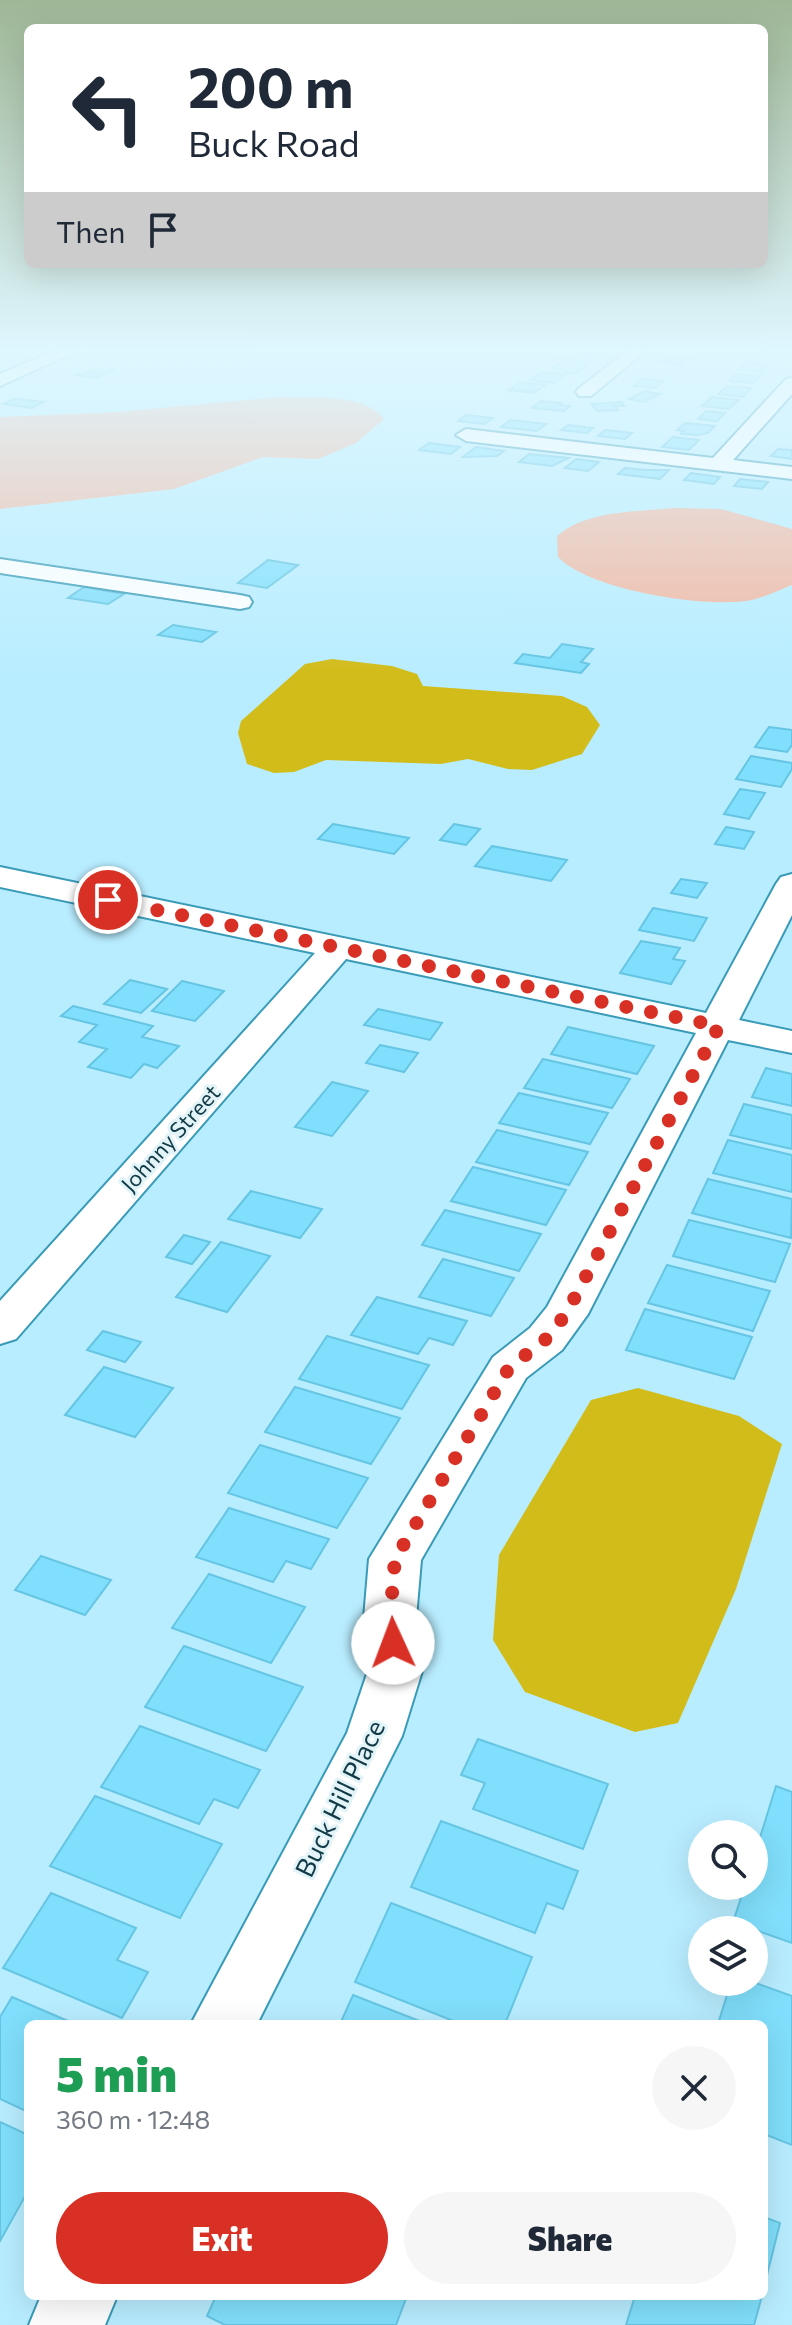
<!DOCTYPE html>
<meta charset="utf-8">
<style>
:root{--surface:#fff;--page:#f6f6f7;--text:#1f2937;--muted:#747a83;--accent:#d93025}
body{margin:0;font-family:Commissioner,sans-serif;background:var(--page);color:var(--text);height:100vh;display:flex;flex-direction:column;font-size:30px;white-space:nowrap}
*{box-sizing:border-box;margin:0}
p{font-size:26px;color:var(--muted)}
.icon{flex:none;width:44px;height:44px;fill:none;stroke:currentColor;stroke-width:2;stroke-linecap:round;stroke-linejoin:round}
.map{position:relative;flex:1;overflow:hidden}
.drawer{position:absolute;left:24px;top:2020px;width:744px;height:280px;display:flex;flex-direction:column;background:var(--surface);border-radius:12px;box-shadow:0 8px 32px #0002}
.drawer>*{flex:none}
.top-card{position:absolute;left:24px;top:24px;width:744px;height:244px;border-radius:12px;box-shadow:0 8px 32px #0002;background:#fff;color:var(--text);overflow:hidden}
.fabs{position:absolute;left:688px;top:1820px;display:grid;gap:16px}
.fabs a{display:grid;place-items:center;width:80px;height:80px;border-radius:50%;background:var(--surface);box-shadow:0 8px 32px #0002;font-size:40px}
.pin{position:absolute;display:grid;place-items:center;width:68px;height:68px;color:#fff;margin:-34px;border:4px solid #fff;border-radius:50%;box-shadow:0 2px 8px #0007}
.me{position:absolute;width:88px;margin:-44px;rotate:358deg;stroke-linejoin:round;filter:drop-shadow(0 0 6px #0008)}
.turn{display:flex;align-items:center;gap:28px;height:168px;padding:0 32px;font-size:36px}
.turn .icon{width:104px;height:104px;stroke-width:2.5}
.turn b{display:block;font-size:56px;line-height:68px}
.then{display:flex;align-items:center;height:76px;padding:0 32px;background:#0003;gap:16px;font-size:30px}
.round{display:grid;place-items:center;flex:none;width:84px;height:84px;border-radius:42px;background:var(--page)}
.head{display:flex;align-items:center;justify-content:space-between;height:136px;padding:0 32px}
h1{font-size:48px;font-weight:800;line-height:60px;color:#1e9e55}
.button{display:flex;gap:16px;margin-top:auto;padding:16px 32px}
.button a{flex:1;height:92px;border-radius:48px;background:var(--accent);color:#fff;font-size:32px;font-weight:800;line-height:92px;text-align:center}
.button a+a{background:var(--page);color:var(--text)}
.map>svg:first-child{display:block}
.green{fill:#f2b7a1}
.water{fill:#d2bc1a}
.building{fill:#80dffc;stroke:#66c5e2;stroke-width:2}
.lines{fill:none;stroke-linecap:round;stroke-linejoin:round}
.minor-casing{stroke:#399bb7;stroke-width:4}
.minor{fill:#fff;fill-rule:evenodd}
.route{stroke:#d93025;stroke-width:14;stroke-dasharray:0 25.2}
.labels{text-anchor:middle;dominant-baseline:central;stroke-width:6;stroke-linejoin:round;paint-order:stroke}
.street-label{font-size:22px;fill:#123b47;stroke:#e3f4f9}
.near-street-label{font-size:26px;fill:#123b47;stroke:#e3f4f9}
</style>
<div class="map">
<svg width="792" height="2325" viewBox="0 0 792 2325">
<rect width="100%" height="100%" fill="#b8edff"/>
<g class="green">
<path d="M280,397C312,399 362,392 384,419L356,443L318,459L263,457L174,489L0,509V417L118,412Z"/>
<path d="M674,508L721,509L792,529V585C779,590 765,597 752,600C707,609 589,590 558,557L557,536C587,510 636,512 674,508Z"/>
</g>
<g class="water">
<path d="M332,659L392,666L417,674L423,686L562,696L587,707L600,725L582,754L532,770L508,769L468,759L441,764L326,760L294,772L274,773L247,764L238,733L241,721L305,664Z"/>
<path d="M638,1388L739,1416L782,1444L736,1589L678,1723L635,1732L525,1692L493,1640L499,1555L591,1400Z"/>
</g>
<g class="building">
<path d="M566,353H584L602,354L592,362L558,358Z"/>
<path d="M668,355L690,357L681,365L658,362Z"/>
<path d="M561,362L588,364L576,374L552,368Z"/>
<path d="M746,362L769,365L762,372L739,369Z"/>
<path d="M99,369L114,370L97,378L74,375Z"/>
<path d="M542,372L566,374L554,383L530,380Z"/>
<path d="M737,374L760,376L753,383L729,381Z"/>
<path d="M642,379L664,381L656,388L634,386Z"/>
<path d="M520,382L545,385L534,393L509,390Z"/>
<path d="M727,386L751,388L743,397L718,394Z"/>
<path d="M645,391L660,394L644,402L629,399Z"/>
<path d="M712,397L739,400L729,409L702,406Z"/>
<path d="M14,399L44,402L32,408L3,404Z"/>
<path d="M541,401L562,403L560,405L570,406L564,411L532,408Z"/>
<path d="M621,402L625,406H614L618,410L598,411L591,404Z"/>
<path d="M706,411L725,413L717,421L698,419Z"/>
<path d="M466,415L493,418L485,424L458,421Z"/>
<path d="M510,420L546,424L537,431L501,427Z"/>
<path d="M685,423L715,426L708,433L697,435L681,434L684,431L677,430Z"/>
<path d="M568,425L593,428L587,433L561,430Z"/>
<path d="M605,430L632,433L625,439L598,436Z"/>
<path d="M673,437L699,440L689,450L662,447Z"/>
<path d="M429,443L460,447L451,454L419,450Z"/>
<path d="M476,447L504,451L497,456L463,457Z"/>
<path d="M778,449L792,450V459L771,456Z"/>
<path d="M529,454L569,458L552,466L519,462Z"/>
<path d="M576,459L599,462L588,471L565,468Z"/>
<path d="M625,468L646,470H669L660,479L618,474Z"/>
<path d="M691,473L720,477L714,484L684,480Z"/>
<path d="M740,479L768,482L762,489L734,486Z"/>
<path d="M268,560L298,565L267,588L238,583Z"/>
<path d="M84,587L124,594L108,604L68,598Z"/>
<path d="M173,625L216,632L202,642L158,635Z"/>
<path d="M562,644L593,649L581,662L589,664L581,673L515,663L523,654L550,658Z"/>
<path d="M769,727L792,730V745L787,752L755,747Z"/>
<path d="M751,756L792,763V769L781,787L736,779Z"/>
<path d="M740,789L765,793L749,819L724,814Z"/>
<path d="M333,824L409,838L394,854L318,839Z"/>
<path d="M454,824L480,829L466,845L440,840Z"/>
<path d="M726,827L754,832L744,849L715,844Z"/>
<path d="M492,846L567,860L551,881L475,866Z"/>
<path d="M681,879L707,883L697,898L671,893Z"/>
<path d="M653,908L707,918L694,941L639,930Z"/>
<path d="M641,941L680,948L673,959L685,961L671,984L620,973Z"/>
<path d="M130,980L167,989L141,1013L104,1004Z"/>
<path d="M182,981L224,991L195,1021L152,1011Z"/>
<path d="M73,1006L153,1026L142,1037L179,1046L157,1068L144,1064L131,1078L88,1067L107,1049L79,1042L97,1025L61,1016Z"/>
<path d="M378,1009L442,1023L430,1040L364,1025Z"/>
<path d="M568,1027L654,1046L637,1074L551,1054Z"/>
<path d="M380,1045L418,1053L404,1072L366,1063Z"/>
<path d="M543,1059L630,1079L612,1108L524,1088Z"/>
<path d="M766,1068L792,1074V1106L752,1097Z"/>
<path d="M332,1082L368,1091L332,1136L295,1127Z"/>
<path d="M519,1093L608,1113L590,1144L499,1123Z"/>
<path d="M744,1104L792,1115V1149L730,1135Z"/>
<path d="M497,1130L588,1152L569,1185L476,1162Z"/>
<path d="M728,1140L792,1155V1192L713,1173Z"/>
<path d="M473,1167L566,1190L546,1225L451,1201Z"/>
<path d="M708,1179L792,1199L791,1238L692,1213Z"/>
<path d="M251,1191L322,1209L300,1238L228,1219Z"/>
<path d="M445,1210L541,1234L519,1271L422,1245Z"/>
<path d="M689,1220L790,1244L775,1282L673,1256Z"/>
<path d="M184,1235L210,1242L192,1264L166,1257Z"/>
<path d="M221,1242L270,1256L227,1312L176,1297Z"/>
<path d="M443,1259L514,1278L491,1316L419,1297Z"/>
<path d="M667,1265L770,1291L753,1331L648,1303Z"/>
<path d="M377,1297L467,1321L453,1345L429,1338L418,1354L351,1335Z"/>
<path d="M645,1309L752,1337L734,1379L626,1350Z"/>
<path d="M103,1331L141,1342L125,1362L87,1350Z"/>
<path d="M327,1336L429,1365L402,1409L299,1379Z"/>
<path d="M104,1367L173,1388L135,1437L65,1415Z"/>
<path d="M295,1387L400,1418L371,1464L265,1432Z"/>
<path d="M260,1445L368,1478L337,1528L228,1493Z"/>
<path d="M229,1508L329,1539L311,1569L286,1561L273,1582L196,1557Z"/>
<path d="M41,1556L111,1580L85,1615L15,1590Z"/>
<path d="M209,1574L305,1607L271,1663L172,1628Z"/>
<path d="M184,1646L303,1687L266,1751L145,1707Z"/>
<path d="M140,1726L260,1770L238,1808L214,1799L199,1824L101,1787Z"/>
<path d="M478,1739L608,1784L583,1849L473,1809L485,1783L461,1775Z"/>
<path d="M776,1786L792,1792V1943L733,1922L745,1886H754V1857Z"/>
<path d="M95,1796L222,1844L180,1918L50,1866Z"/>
<path d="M441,1821L578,1871L563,1909L547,1903L535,1933L411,1887Z"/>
<path d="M51,1893L136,1928L117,1960L148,1972L122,2018L3,1968Z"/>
<path d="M391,1903L532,1957L505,2024H461L355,1982Z"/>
<path d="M731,1982H753L792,1996V2145L764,2134V2024H718Z"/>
<path d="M353,1995L427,2024H340Z"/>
<path d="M12,1997L75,2024H28V2112L0,2099V2017Z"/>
<path d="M0,2122L28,2135V2191L0,2241Z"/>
<path d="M764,2217L780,2223L764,2287Z"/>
<path d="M216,2296H407L396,2325H225L207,2316Z"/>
<path d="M635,2296H762L754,2325H626Z"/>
</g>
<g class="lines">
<defs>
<g id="minor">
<path d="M59,349H81L0,386V374Z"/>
<path d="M630,349H648L591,396H579L576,392L579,388Z"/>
<path d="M792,378V394L733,460L792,467V479L466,441L456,435L466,429L713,458L786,379Z"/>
<path d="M0,559L240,595L249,597L252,602L249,607L240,609L0,573Z"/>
<path d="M0,867L706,1013L776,884L781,877L792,874V915L739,1020L792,1031V1053L728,1040L588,1314L562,1350L526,1378L421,1560L416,1618L423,1668L402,1736L257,2024H191L347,1733L369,1668L364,1618L369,1559L493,1357L530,1328L547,1307L696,1033L346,959L16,1339L0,1344V1301L315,953L0,887Z"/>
<path d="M41,2296H117L105,2325H29Z"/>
</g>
</defs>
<use href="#minor" class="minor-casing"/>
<use href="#minor" class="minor"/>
</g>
<linearGradient id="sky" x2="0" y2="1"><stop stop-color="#9fb796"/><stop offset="0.52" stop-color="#dff7ff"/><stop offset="1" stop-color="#dff7ff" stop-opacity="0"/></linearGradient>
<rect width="792" height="674" fill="url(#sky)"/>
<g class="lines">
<path class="route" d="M108,900L719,1026L566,1314L546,1339L509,1368L395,1559L390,1618L393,1643"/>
</g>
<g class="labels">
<g class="street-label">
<text transform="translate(170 1138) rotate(-48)">Johnny Street</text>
</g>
<g class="near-street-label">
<text transform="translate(339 1798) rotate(-64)">Buck Hill Place</text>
</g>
</g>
</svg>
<div class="fabs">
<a><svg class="icon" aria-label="search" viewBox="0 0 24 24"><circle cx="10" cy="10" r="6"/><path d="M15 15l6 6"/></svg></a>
<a><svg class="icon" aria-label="layers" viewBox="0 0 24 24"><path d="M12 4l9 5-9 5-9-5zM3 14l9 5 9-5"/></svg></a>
</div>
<div class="pin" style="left:108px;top:900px;background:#d93025"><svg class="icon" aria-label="arrive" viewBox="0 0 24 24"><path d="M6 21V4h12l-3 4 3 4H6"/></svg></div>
<svg class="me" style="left:393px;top:1643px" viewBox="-20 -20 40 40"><circle r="19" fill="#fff"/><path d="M0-13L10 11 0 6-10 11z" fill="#d93025"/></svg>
<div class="top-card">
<div class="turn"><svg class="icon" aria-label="left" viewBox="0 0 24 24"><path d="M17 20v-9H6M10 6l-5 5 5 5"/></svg><div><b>200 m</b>Buck Road</div></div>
<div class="then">Then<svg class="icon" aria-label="arrive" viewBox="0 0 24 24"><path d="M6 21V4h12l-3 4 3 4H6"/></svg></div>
</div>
<section class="drawer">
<div class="head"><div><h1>5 min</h1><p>360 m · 12:48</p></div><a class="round"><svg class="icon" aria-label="close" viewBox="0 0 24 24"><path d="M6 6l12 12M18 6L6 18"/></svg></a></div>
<div class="button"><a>Exit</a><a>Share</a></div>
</section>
</div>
